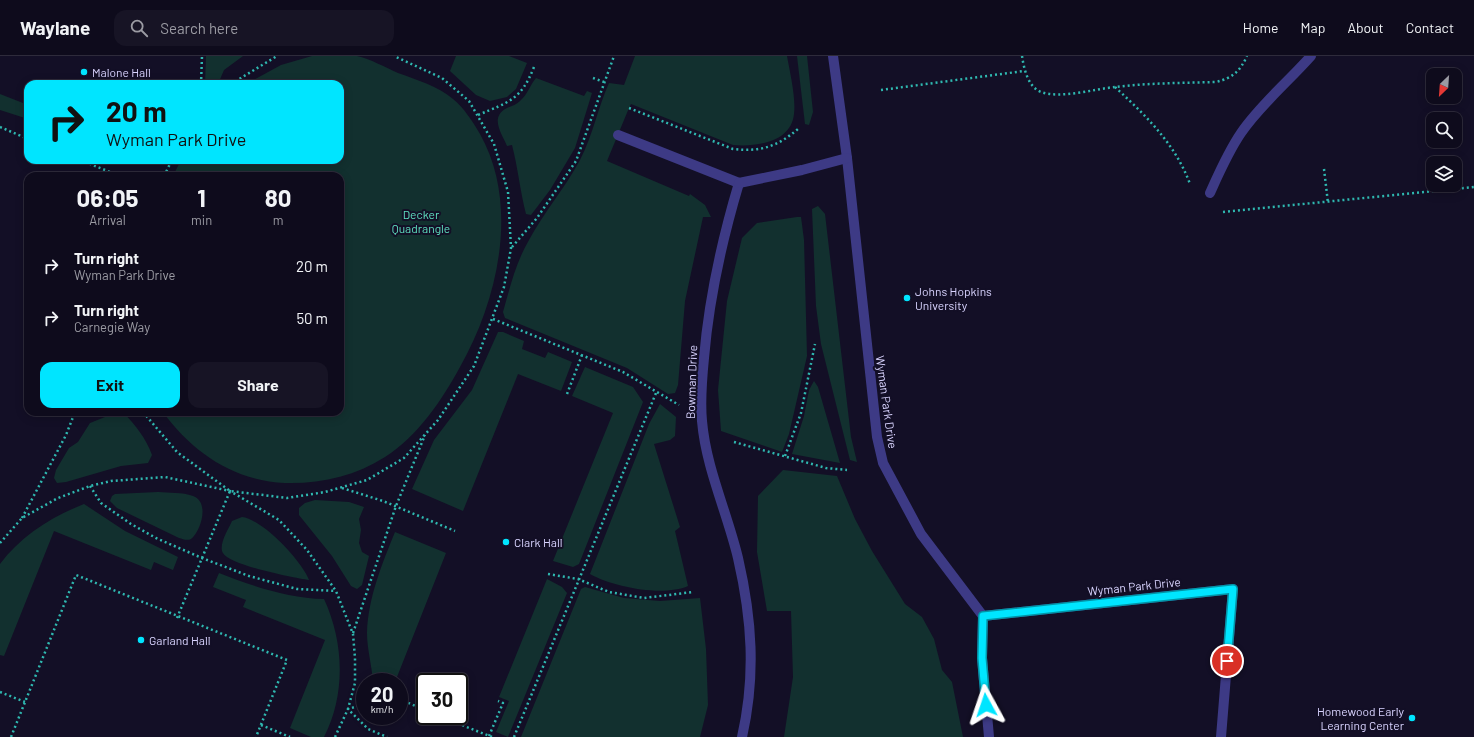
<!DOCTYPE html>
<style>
:root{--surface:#0e0b1c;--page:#171425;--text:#f1f3f6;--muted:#9b9ba3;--line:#2e2b3b;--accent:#00e5ff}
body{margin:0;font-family:Barlow,sans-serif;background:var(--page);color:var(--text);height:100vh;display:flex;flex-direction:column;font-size:15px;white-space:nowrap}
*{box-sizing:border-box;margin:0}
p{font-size:13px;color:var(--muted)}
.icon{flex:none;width:22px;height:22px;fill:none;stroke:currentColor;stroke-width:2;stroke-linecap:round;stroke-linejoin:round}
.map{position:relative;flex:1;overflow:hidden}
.side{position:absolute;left:24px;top:116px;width:320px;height:244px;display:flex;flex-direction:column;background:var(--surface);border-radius:12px;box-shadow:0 2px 10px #0003,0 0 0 1px var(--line)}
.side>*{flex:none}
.banner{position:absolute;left:24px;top:24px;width:320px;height:84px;border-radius:12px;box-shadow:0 2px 10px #0003,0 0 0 1px var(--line);background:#00e5ff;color:#111;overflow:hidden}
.needle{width:26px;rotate:205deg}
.controls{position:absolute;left:1426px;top:12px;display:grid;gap:8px}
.controls a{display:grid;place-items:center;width:36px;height:36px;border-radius:8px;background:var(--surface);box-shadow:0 2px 10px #0003,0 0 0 1px var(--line);font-size:20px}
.speed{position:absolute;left:356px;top:617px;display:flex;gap:8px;font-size:20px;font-weight:700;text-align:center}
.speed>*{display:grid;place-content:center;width:52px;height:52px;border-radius:50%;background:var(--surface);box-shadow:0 2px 10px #0003,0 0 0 1px var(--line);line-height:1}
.speed small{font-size:10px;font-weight:400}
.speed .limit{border:2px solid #111;border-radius:6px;background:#fff;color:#111}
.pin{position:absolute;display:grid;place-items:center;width:34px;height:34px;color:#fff;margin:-17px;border:2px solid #fff;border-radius:50%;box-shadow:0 1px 4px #0007}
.me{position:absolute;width:44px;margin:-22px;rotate:355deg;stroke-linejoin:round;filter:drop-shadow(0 0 3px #0008)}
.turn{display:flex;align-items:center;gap:14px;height:84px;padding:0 16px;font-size:18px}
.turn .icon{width:52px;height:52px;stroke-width:2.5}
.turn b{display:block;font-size:28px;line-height:34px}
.eta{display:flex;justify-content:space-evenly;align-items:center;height:68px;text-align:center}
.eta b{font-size:24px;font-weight:700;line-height:28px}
.action{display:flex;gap:8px;margin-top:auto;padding:8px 16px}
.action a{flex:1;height:46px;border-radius:12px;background:var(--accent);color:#111;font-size:16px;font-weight:700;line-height:46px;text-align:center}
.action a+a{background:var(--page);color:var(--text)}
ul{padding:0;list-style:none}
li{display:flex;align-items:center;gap:12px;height:52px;padding:0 16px}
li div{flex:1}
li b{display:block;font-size:15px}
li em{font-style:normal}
header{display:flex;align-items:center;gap:24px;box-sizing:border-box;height:56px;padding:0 20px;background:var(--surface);border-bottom:1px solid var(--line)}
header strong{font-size:19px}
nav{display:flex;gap:22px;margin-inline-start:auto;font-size:14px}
.search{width:280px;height:36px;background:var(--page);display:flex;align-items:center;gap:10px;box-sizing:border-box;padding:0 14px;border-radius:12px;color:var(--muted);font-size:15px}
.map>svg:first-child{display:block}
.green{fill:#12302f}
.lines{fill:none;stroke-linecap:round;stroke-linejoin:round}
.path{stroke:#2fb8b0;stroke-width:2.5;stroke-dasharray:2 3;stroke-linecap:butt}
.minor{stroke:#3d3a85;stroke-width:10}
.route-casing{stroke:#0095a6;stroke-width:10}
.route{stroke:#00e5ff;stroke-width:7}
.poi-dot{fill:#00e5ff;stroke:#130f26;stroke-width:1.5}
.labels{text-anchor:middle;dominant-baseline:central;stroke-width:4;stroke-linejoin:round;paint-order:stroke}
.poi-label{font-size:12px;fill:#d9d4ff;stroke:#130f26;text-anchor:start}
.park-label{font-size:12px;fill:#5fe0c0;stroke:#130f26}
.street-label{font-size:12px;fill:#d9d4ff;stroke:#130f26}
</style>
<header>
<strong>Waylane</strong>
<div class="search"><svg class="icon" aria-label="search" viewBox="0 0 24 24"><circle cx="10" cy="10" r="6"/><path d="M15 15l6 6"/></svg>Search here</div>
<nav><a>Home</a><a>Map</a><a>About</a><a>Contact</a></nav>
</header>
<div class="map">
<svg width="1474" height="681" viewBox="0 0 1474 681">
<rect width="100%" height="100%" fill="#130f26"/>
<g class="green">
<path d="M206,0H243L224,14L218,28H205Z"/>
<path d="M312,0C326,0 343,0 357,0C370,3 385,11 398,17C417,24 438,30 453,43C464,52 473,66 480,78C520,149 498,244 460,311C442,344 418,380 385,401C355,420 321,428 285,427C234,425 192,396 163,356H340V120H173L181,104H340V28H246L281,9Z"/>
<path d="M456,0H509L527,7L516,33L507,41L490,45L476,39L450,15Z"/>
<path d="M635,0H787C790,17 796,41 794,58C791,87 755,91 733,89L631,48L629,52L607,105L689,140L690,138L705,149L711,161H703L685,245L678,329L675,337L668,338L627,312L505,262L503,256C510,231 516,206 529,184C544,156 565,132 580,104C593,79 598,51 609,27L624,29Z"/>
<path d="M797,0H807L813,56L809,69L805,68Z"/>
<path d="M536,22L584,40L587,35L592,37L575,92L550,134L531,159L526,158C520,135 518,112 512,89L507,90C502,78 489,61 507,52C512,50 516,49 520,45C528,38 530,29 536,22Z"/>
<path d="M0,38L28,49V63L0,54Z"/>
<path d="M818,150L825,158L851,381L857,406L850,404L821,288L816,250L812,153Z"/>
<path d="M797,161H801L804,184L807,300L789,378L782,396L721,375L718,334L727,245L742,182L757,167Z"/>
<path d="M498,276H503L524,285L522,293L545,302L548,296L572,306L561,335L518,318L463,455L412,433L434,384L472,334Z"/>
<path d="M585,311L633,331L643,346L579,508L573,511L553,505L613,357L572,340Z"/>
<path d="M814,325L818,331L840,407L792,398L804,360L809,334Z"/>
<path d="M660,348L676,361L675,380L670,384L654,388L680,471L675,475L688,530C663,541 613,531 590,518L649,368Z"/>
<path d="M108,356H123C135,369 146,382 152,399L148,407L121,410L66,426L57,427L54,422L56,414L69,392L78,386L90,367L105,361Z"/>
<path d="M783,414L837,420L855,463L872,495L905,548L922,561L934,583L942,614L952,626L963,681H784L793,621L791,555H767L757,496L758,440Z"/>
<path d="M158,436C169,437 182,436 193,440C210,446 201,475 191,483C187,485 183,483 179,482L117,452L110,445L112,440L115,438Z"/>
<path d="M315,444L349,446L364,451L359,463L361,474L359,487L362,496L369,500L362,529L357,533L351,530L332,500L299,459V452L305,447Z"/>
<path d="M84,448L125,475L178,501L173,514L154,506L151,514L54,475L4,600L0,599V508C21,480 51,461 84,448Z"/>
<path d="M242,461C262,463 302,505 309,524C294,522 229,509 223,497C218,489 229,472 232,465Z"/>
<path d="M395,476L446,497L395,626H373C372,610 367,593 367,577C368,542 382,508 395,476Z"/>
<path d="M219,517C252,530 288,542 324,543C344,586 346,638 324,681H311L290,672L325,584L243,551L246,544L213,531Z"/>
<path d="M547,523L562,531L567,537L508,681L496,676L509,645L499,641Z"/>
<path d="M585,531L624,542L660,545L700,542L706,593L708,649L700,681H521L581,533Z"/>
</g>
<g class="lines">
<g class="path">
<path d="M1022,0C1024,13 1028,31 1041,36C1061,43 1094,33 1115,31C1148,27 1182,27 1216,26C1233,22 1240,15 1247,0"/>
<path d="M593,22L604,26"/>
<path d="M201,28L202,0"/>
<path d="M231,28L277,0"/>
<path d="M1115,31C1145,59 1175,87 1190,128"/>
<path d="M881,34L1024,15"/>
<path d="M629,52L733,93C760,96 777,91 798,73"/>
<path d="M478,59C509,46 521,44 534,11"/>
<path d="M0,71L28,83"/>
<path d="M80,104L120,120"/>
<path d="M1324,113L1328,147"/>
<path d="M164,120L172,104"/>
<path d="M1223,156L1474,131"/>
<path d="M512,191L537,162L576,105L614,0"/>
<path d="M493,263L623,316L679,349"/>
<path d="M567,338L582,299"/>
<path d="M143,356L177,396L230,435L287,442L325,436L367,424L404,402L438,364L474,310L504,231L511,192L508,136L494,88L469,45L442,22L394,0"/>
<path d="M734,386L826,412L847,414"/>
<path d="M785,400L801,357L815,288"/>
<path d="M90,430L101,447L131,468L156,482L202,502L249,520L297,533L336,535"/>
<path d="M342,432L383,445L455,475"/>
<path d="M22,462L66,379L75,356"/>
<path d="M0,487L22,462L58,442L90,430L111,425L165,421L230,435L279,464L307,494L336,535L353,578L355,602V627L348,653L368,673L387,681"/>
<path d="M548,518L578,523L609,536L644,542L693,536"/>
<path d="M177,562L230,435"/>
<path d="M353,577L396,450L425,379"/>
<path d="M0,636L25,646"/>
<path d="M399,643L425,654"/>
<path d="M439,660L492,681"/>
<path d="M261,669L290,681"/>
<path d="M489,680L503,647L498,645"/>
<path d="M11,681L76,519L287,604L256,681"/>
<path d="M335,681L348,653L365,648"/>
<path d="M514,681L656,337"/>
</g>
<g class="minor">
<path d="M833,0L847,102L877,381L883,407L921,478L983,560"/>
<path d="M618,79L739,127"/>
<path d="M739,127C722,184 709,242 704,302C702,322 700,344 702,365C706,412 727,456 738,502C752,563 756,619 742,681"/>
<path d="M739,127L802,114L847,102"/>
<path d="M1210,137C1219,117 1228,96 1241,77C1260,49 1288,26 1311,0"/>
<path d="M983,560L1233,533L1221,681"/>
<path d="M983,560L982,602L989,681"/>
</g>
</g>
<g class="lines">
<defs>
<path id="route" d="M986,649L982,602L983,560L1233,533L1227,605"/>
</defs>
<use href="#route" class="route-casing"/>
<use href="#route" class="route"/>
</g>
<g class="poi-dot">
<circle cx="84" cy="16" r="4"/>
<circle cx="907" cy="242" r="4"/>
<circle cx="506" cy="486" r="4"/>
<circle cx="141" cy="584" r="4"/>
<circle cx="1412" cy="662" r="4"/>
</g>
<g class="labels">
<g class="poi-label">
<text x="92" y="16">Malone Hall</text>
<text x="915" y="235">Johns Hopkins<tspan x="915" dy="14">University</tspan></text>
<text x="514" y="486">Clark Hall</text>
<text x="149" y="584">Garland Hall</text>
<text x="1404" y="655" text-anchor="end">Homewood Early<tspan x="1404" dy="14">Learning Center</tspan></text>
</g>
<g class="park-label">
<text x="421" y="158">Decker<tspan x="421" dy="14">Quadrangle</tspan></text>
</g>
<g class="street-label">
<text transform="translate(691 326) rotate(-88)">Bowman Drive</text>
<text transform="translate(887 346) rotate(82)">Wyman Park Drive</text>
<text transform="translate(1134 530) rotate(-6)">Wyman Park Drive</text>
</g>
</g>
</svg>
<div class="controls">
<a><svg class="needle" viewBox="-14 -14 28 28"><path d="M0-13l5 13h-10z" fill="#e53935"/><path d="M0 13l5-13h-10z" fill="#9b9ba3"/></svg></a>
<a><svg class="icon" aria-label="search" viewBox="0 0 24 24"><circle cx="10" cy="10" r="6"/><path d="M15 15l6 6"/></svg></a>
<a><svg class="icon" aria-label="layers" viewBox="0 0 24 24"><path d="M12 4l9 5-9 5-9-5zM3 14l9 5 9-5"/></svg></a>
</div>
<div class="speed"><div>20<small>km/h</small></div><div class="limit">30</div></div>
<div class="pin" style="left:1227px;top:605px;background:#d93025"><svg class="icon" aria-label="arrive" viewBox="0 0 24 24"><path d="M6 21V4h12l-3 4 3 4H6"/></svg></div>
<svg class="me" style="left:986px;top:649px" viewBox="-20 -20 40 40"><path d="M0-17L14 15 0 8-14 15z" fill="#00e5ff" stroke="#fff" stroke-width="4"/></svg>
<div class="banner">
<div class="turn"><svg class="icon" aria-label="right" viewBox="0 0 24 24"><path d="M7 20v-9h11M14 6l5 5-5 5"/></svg><div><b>20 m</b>Wyman Park Drive</div></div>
</div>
<section class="side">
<div class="eta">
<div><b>06:05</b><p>Arrival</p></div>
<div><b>1</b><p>min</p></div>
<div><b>80</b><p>m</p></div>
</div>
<ul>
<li><svg class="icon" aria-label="right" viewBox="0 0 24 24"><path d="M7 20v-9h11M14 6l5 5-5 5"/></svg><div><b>Turn right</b><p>Wyman Park Drive</p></div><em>20 m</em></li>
<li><svg class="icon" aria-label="right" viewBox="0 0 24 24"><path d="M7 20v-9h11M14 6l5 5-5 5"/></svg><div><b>Turn right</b><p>Carnegie Way</p></div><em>50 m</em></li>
</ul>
<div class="action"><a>Exit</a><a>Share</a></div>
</section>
</div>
